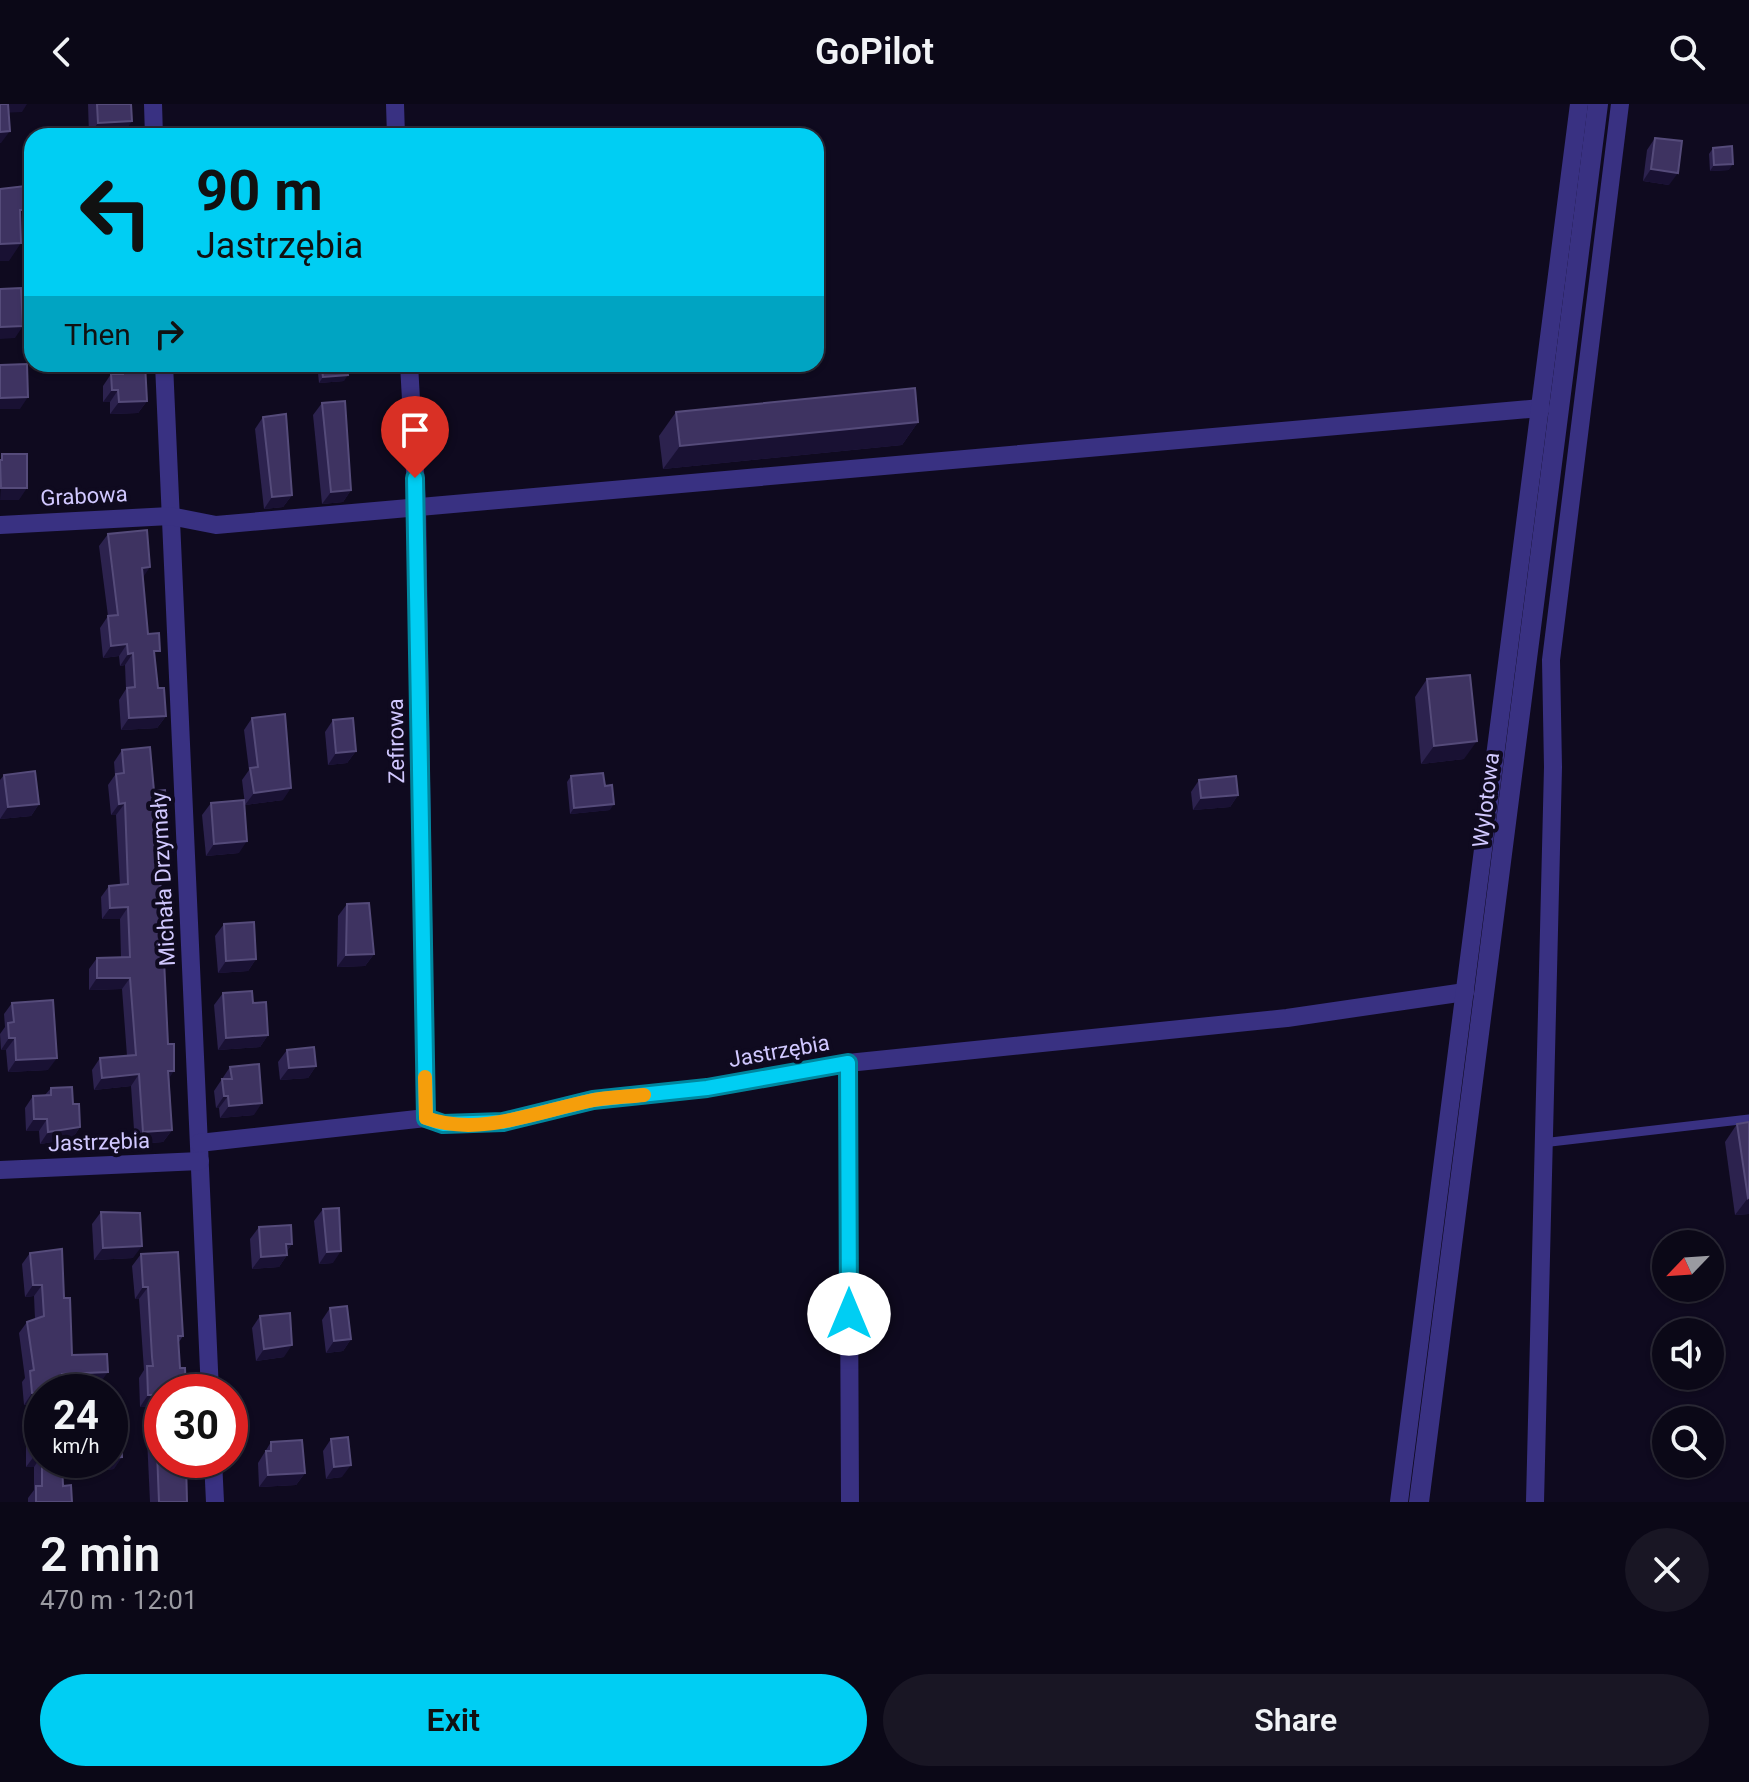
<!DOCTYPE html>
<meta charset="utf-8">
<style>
:root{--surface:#0b0817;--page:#191624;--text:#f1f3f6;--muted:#9a9aa1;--line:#2b2936;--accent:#00cef3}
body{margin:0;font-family:Roboto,sans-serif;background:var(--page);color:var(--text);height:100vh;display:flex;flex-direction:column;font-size:30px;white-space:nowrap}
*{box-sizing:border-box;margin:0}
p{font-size:26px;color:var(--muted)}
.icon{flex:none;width:44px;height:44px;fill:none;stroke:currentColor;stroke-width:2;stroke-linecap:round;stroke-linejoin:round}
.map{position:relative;height:1398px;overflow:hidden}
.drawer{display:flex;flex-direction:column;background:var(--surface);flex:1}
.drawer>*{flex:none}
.banner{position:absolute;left:24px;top:24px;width:800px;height:244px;border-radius:24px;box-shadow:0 2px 6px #0004,0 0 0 2px var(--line);background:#00cef3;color:#111;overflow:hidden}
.needle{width:52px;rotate:245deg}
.controls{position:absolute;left:1652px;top:1126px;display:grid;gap:16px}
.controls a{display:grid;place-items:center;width:72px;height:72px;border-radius:50%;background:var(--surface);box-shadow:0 2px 6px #0004,0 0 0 2px var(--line);font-size:40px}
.speed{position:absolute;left:24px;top:1270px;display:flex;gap:16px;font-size:40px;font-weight:700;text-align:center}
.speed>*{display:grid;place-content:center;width:104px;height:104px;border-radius:50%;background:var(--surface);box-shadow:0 2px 6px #0004,0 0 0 2px var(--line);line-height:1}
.speed small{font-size:20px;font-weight:400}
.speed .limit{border:12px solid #d22;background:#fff;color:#111}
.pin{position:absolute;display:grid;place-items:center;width:68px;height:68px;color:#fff;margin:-82px -34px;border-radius:50% 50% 50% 0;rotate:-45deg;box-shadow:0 0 8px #0007}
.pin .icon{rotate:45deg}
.me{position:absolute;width:88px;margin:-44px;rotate:0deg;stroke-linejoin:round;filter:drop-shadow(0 0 6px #0008)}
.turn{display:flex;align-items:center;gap:28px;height:168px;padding:0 40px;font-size:36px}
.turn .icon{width:104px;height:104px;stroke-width:2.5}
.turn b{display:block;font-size:56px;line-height:68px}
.then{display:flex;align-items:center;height:76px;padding:0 40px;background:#0003;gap:16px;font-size:30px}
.round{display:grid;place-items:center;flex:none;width:84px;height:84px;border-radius:42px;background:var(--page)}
.head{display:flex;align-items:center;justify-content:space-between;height:136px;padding:0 40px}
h1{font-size:48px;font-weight:600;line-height:60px}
.cta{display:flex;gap:16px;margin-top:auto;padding:16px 40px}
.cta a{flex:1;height:92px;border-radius:48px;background:var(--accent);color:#111;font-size:32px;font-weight:600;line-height:92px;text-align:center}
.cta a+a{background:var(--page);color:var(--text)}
header{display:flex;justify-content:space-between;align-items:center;height:104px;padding:0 40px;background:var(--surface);font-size:36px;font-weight:600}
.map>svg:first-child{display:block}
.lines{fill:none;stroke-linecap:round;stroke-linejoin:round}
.service{stroke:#393182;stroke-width:9}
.minor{stroke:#393182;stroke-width:18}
.tertiary{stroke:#393182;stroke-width:20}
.wall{fill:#2c224e}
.shaded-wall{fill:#191133}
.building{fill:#3e3361;stroke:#554b7a;stroke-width:2}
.route-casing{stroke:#00869e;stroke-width:20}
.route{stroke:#00cef3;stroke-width:14}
.slow{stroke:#f59e0b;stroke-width:14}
.labels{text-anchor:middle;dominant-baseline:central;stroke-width:8;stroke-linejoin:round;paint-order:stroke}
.street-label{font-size:22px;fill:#d1c8ff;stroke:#0f0a1f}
</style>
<header><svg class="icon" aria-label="back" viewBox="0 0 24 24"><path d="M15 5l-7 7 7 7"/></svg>GoPilot<svg class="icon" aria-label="search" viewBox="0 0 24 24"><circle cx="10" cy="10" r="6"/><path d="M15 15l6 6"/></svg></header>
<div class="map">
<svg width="1749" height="1398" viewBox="0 0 1749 1398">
<rect width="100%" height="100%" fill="#0f0a1f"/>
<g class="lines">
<path class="service" d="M1542,1039L1749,1015"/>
<g class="minor">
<path d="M153,0L154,32"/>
<path d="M395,0L396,32"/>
<path d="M164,260L210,1288"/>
<path d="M409,260L417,403L426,1014"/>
<path d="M0,421L170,412L216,421L1541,304"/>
<path d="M848,959L850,1398"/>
<path d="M199,1039L426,1014L443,1020L503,1018L593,996L707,984L848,959L1287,914L1465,888"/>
<path d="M0,1066L200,1057"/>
<path d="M213,1356L215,1398"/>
<path d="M1399,1398L1579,0"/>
<path d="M1535,1398L1553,663L1551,556L1620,0"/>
</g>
<path class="tertiary" d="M1419,1398L1598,0"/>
</g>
<g class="wall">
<path d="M88,0H131L124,29L89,31Z"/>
<path d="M1655,34L1669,81L1643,77L1647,46Z"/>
<path d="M1713,44L1729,66L1710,67L1709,50Z"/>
<path d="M114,260H145L147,297L138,309L110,310V298H103V282L111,270H114Z"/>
<path d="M317,260H347L344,277L319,279Z"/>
<path d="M322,299L351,386L343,398L322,400L313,311Z"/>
<path d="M676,308L918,318L902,341L663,365L659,332Z"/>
<path d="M263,313L292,391L283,403L264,405L255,325Z"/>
<path d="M108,430L143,474L148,530L155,554L158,584L166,612L157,624L121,626L119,596L126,585L125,561L120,562L119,552L103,554L100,524L108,512L99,442Z"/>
<path d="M1427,575L1464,655L1421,660L1415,593Z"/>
<path d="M252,614L283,696L245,701L242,676L249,666L244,626Z"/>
<path d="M333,616L356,647L347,659L328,661L325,628Z"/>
<path d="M122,646L167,706L157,717L172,1026L163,1038L135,1040L131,982L94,986L92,966L100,954L127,952L122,885L89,886V865L97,854L121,853L120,815H102L101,793L109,782L120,781L116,711H111L108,681L115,671L114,658Z"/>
<path d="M4,671L39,700L31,712L0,715V676Z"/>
<path d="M571,672L605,682L610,706L570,710L567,678Z"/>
<path d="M1199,676L1238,691L1230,703L1193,706L1191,688Z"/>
<path d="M211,699L239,749L206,752L202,711Z"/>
<path d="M347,800L374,850L365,862L337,863L338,812Z"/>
<path d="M224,820L256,855L248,867L218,869L215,832Z"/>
<path d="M223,889L253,899L268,931L260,943L218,946L214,901Z"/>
<path d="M12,899L48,966L8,968L6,946H1L0,930L5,923L4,910Z"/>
<path d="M287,946L316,962L308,974L280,976L278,958Z"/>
<path d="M230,963L254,1011L220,1014L219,1004H216L214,987Z"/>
<path d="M51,984L73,1000L80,1023L72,1035L40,1040L39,1027H26L25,1004L33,992L45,991Z"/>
<path d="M1749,1018V1110L1735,1111L1725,1038L1737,1020Z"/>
<path d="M323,1105L333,1159L319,1160L314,1117Z"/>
<path d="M101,1108L133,1154L94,1156L92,1120Z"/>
<path d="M259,1123L292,1140L287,1147V1151L279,1163L252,1165L250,1135Z"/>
<path d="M30,1149L64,1194L72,1251L100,1279L63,1281L42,1288V1299L24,1301L22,1278L25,1274L19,1229L27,1218L35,1215L34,1192L25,1193L22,1160Z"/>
<path d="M141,1150L183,1232L179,1238L162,1288V1302L140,1303L139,1274L144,1266L139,1195H135L132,1162Z"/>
<path d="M330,1204L351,1235L343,1247L326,1249L322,1216Z"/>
<path d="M260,1212L284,1253L256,1257L252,1224Z"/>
<path d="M156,1322L187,1398H150L147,1334Z"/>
<path d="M34,1324L63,1382L72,1398H28V1394L34,1386V1363H26V1336Z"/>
<path d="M331,1335L342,1373L326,1375L323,1347Z"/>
<path d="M271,1338L305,1369L296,1381L259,1383L258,1359Z"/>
<path d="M94,1356H110L114,1365L95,1367Z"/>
</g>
<g class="shaded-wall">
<path d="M5,0H27L22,8L0,9Z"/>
<path d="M132,17L124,29L89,31L98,19Z"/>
<path d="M10,27L1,39H0V28Z"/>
<path d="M1733,60L1729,66L1710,67L1714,61Z"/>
<path d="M1651,65L1678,69L1669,81L1643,77Z"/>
<path d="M21,139L9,157H0V140Z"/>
<path d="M23,222L15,234L0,235V223Z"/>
<path d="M348,271L344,277L319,279L323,273Z"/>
<path d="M112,286H118L110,298H103Z"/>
<path d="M28,293L20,305H0V294Z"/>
<path d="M147,297L138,309L110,310L119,298Z"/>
<path d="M918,318L902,341L663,365L680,342Z"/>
<path d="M1,384H27L19,396H0Z"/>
<path d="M351,386L343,398L322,400L331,388Z"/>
<path d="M292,391L283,403L264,405L272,393Z"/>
<path d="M150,463L142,475V464Z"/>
<path d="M127,540L119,552L103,554L111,542Z"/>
<path d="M133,549L125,561L120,562L128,550Z"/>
<path d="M166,612L157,624L121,626L129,614Z"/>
<path d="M1477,637L1464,655L1421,660L1434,642Z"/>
<path d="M356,647L347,659L328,661L336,649Z"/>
<path d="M291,684L283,696L245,701L254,689Z"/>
<path d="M1238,691L1230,703L1193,706L1201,694Z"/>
<path d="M125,699L116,711H111L119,700Z"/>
<path d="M39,700L31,712L0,715L8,703Z"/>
<path d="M614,700L610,706L570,710L574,704Z"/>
<path d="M167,706L159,717L149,718L157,707Z"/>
<path d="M247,737L239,749L206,752L214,740Z"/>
<path d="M128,803L120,815H102L110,804Z"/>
<path d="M374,850L365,862L337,863L346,851Z"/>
<path d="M256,855L248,867L218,869L226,857Z"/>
<path d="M97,874H130L122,885L89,886Z"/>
<path d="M268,931L260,943L218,946L226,934Z"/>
<path d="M9,934H15L6,946H1Z"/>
<path d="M57,954L48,966L8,968L16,956Z"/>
<path d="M316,962L308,974L280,976L289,964Z"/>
<path d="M168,967H174L166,979Z"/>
<path d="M139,970L131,982L94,986L102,974Z"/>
<path d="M224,992H228L219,1004H216Z"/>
<path d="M262,999L254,1011L220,1014L229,1002Z"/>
<path d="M34,1015H47L39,1027H26Z"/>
<path d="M80,1023L72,1035L40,1040L48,1028Z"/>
<path d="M172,1026L163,1038L135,1040L143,1028Z"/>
<path d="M1749,1093V1110L1735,1111L1748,1094Z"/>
<path d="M286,1140H292L284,1151H287L279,1163L252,1165L261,1153Z"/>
<path d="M142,1142L133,1154L94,1156L103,1144Z"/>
<path d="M341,1147L333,1159L319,1160L327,1148Z"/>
<path d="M33,1181H42L34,1192L25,1193Z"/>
<path d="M143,1183H148L139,1195H135Z"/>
<path d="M351,1235L343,1247L326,1249L334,1237Z"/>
<path d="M292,1241L284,1253L256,1257L264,1245Z"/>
<path d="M108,1268L100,1279L54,1282L62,1270Z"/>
<path d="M32,1289H42V1299L24,1301Z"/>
<path d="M148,1291H162V1302L140,1303Z"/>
<path d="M35,1351H42L34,1363H26Z"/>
<path d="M122,1353L114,1365L95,1367L102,1356H110V1354Z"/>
<path d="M351,1361L342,1373L326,1375L334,1363Z"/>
<path d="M305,1369L296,1381L259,1383L268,1371Z"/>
</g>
<g class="building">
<path d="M0,0H8L10,27L0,28Z"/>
<path d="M97,0H131L132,17L98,19Z"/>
<path d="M282,28L283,32H264V30Z"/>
<path d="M1655,34L1682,37L1678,69L1651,65Z"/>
<path d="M1732,42L1733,60L1714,61L1713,44Z"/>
<path d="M25,82L26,106H20L21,139L0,140V85Z"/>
<path d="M21,184L23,222L0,223V185Z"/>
<path d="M27,260L28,293L0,294V261Z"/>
<path d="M123,260H145L147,297L119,298L118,286H112L111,270H123Z"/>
<path d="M321,260H347L348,271L323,273Z"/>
<path d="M915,284L918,318L680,342L676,308Z"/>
<path d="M345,297L351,386L331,388L322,299Z"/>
<path d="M286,310L292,391L272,393L263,313Z"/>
<path d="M2,350H27V384H1L0,356H2Z"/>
<path d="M147,426L150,463L142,464L148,530L159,529L160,547H154L158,584H164L166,612L129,614L127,584L135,583L133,549L128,550L127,540L111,542L108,512L118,511L108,430Z"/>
<path d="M1470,571L1477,637L1434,642L1427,575Z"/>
<path d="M285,610L291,684L254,689L250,664L258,663L252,614Z"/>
<path d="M353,614L356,647L336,649L333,616Z"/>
<path d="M150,643L154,687L165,686L167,706L157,707L168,940H174V967H168L172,1026L143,1028L139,970L102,974L100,954L136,951L130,874H97V854L130,853L128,803L110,804L109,782L128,780L125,699L119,700L116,670L124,669L122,646Z"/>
<path d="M35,667L39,700L8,703L4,671Z"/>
<path d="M603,669L605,682L612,681L614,700L574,704L571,672Z"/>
<path d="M1236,672L1238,691L1201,694L1199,676Z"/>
<path d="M244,696L247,737L214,740L211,699Z"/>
<path d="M369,799L374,850L346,851L347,800Z"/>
<path d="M254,818L256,855L226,857L224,820Z"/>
<path d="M252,887L253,899L266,898L268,931L226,934L223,889Z"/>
<path d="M53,896L57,954L16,956L15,934H9L8,919L14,918L12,899Z"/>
<path d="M314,943L316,962L289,964L287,946Z"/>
<path d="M259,960L262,999L229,1002L228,992H224L222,975H232L230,963Z"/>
<path d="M72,983L73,1000H79L80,1023L48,1028L47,1015H34L33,992L51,991V984Z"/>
<path d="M1749,1018V1093L1748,1094L1737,1020Z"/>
<path d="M339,1104L341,1147L327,1148L323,1105Z"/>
<path d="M101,1108L140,1109L142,1142L103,1144Z"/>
<path d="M291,1121L292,1140H286L287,1151L261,1153L259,1123Z"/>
<path d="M62,1145L64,1194H70L72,1251L107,1250L108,1268L62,1270L64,1287L32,1289L30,1267L34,1266L27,1218L44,1212L42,1181H33L30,1149Z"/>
<path d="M178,1148L183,1232H178L180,1264H185L186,1288H162V1291H148L147,1262H153L152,1253L148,1183H143L141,1150Z"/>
<path d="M347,1202L351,1235L334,1237L330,1204Z"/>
<path d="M290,1209L292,1241L264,1245L260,1212Z"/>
<path d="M162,1321V1356H186L187,1398H159L156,1322Z"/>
<path d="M120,1322L122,1353L110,1354V1323Z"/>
<path d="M34,1324H42V1351H35Z"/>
<path d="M348,1333L351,1361L334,1363L331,1335Z"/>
<path d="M302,1336L305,1369L268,1371L266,1347H271V1338Z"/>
<path d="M42,1356H62L63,1382L71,1381L72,1398H36V1382H42Z"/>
</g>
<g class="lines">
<defs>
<path id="route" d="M415,374L426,1014L443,1020L503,1018L593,996L707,984L848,959L849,1210"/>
</defs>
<use href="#route" class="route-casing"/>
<use href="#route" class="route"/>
<path class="slow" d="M425,973L426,1014C478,1033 537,1008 589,997C607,993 626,993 644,991"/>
</g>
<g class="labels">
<g class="street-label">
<text transform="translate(84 392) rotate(-3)">Grabowa</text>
<text transform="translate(396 637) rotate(-91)">Zefirowa</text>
<text transform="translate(1486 696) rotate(-83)">Wylotowa</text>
<text transform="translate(163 775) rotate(-93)">Michała Drzymały</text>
<text transform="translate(779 947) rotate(-10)">Jastrzębia</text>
<text transform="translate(99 1038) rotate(-2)">Jastrzębia</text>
</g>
</g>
</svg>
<div class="controls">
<a><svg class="needle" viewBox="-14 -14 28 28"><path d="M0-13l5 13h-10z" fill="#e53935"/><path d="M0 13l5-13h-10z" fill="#9a9aa1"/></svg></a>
<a><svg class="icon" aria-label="sound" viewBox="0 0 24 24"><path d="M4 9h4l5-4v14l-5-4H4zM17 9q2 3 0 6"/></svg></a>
<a><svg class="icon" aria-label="search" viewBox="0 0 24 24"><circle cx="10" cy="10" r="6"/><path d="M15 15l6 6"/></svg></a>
</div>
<div class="speed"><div>24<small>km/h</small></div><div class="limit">30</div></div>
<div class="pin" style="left:415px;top:374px;background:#d93025"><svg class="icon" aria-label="arrive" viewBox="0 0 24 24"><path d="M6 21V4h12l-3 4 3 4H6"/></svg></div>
<svg class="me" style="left:849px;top:1210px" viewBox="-20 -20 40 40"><circle r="19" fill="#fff"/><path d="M0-13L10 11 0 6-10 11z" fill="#00cef3"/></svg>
<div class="banner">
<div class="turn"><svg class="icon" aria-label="left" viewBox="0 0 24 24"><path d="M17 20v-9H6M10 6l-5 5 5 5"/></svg><div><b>90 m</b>Jastrzębia</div></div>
<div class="then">Then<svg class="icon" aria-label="right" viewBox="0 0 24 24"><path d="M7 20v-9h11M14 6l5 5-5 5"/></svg></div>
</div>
</div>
<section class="drawer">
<div class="head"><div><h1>2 min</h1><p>470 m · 12:01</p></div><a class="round"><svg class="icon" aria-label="close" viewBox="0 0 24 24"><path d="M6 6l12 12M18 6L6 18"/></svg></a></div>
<div class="cta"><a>Exit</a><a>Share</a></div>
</section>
